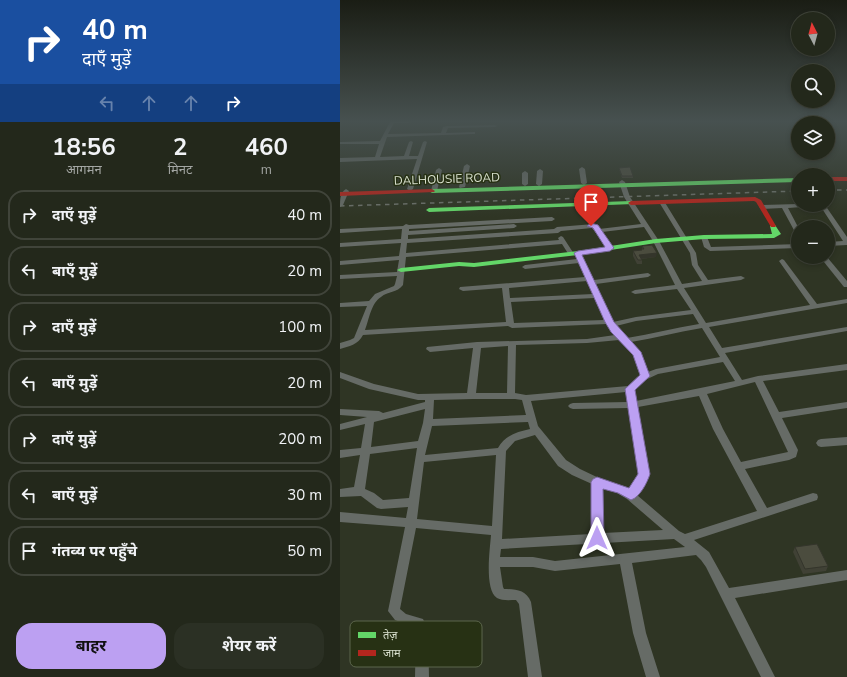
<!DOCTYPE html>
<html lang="hi">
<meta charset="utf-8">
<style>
:root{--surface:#23281b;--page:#2b3024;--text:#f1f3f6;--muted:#a3a6a3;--line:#40443a;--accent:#bca0f2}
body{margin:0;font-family:"Nunito Sans","Noto Sans Devanagari",sans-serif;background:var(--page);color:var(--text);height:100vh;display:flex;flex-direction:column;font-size:15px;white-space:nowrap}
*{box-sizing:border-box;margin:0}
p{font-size:13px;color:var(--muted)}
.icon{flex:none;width:22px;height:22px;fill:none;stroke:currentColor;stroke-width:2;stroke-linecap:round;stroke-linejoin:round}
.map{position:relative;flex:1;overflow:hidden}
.panel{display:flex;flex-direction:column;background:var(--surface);width:340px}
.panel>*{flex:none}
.guide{background:#1a4fa0;color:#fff;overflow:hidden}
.needle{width:26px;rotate:354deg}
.tools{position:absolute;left:451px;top:12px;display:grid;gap:8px}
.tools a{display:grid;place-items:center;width:44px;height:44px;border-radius:50%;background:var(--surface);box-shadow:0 2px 6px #0003,0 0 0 1px var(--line);font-size:20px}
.pin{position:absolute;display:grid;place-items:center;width:34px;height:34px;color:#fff;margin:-41px -17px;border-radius:50% 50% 50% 0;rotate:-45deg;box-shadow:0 0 4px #0007}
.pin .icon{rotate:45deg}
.me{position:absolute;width:44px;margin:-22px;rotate:0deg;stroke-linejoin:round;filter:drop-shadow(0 0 3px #0008)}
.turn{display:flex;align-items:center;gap:14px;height:84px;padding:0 16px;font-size:18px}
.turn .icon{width:52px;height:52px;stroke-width:2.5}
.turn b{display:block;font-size:28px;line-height:34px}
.lanes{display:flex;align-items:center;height:38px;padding:0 16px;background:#0003;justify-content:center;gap:20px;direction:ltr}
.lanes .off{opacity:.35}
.eta{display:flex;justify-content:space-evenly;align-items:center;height:68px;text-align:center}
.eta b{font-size:24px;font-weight:700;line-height:28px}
.cta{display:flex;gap:8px;margin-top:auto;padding:8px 16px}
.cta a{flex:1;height:46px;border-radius:16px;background:var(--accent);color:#111;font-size:16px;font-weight:700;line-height:46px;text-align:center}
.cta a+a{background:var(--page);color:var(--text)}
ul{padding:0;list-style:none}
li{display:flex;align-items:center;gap:12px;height:50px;margin:0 8px 6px;padding:0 8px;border:2px solid var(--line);border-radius:16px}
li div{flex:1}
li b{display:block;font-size:15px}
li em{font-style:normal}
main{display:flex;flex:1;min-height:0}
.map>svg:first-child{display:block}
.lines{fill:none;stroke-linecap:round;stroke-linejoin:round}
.street{fill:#666b66;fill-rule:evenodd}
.fast{fill:#63d668;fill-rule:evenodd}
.jam{fill:#b3261e;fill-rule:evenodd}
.rail{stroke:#6b7069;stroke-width:1.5;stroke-dasharray:4.5 4.5;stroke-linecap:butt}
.wall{fill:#404135}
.shaded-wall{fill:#34352b}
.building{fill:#4b4c3e;stroke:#34352b}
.route{fill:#bca0f2;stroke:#7a689d}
.labels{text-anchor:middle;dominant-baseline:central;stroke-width:3;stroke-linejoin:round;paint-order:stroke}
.far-street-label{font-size:12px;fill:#d9e0ce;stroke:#273114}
.key{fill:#273114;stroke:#5c664c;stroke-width:1}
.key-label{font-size:11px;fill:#d9e0ce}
</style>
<main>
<section class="panel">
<div class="guide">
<div class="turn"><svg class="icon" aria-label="right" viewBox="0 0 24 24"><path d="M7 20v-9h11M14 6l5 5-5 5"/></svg><div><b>40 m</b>दाएँ मुड़ें</div></div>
<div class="lanes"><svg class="icon off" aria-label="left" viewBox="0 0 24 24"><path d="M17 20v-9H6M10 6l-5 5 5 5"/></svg><svg class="icon off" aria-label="ahead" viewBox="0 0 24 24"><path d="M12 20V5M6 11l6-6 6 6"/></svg><svg class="icon off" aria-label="ahead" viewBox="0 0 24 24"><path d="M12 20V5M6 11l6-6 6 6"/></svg><svg class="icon" aria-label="right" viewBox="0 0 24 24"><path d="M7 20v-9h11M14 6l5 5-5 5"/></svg></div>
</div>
<div class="eta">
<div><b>18:56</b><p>आगमन</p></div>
<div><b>2</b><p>मिनट</p></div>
<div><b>460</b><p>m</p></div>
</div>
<ul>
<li><svg class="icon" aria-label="right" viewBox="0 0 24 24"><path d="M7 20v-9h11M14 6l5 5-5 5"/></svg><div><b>दाएँ मुड़ें</b></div><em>40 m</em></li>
<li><svg class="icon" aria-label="left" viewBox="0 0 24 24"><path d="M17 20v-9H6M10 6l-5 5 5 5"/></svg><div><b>बाएँ मुड़ें</b></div><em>20 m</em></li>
<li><svg class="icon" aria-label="right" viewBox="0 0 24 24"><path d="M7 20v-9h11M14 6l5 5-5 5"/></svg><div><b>दाएँ मुड़ें</b></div><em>100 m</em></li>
<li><svg class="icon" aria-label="left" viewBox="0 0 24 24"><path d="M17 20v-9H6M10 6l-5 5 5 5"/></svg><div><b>बाएँ मुड़ें</b></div><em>20 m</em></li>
<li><svg class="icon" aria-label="right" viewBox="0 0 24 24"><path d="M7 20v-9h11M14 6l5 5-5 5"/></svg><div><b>दाएँ मुड़ें</b></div><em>200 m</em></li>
<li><svg class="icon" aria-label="left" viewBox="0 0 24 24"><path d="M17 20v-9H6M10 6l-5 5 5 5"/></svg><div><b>बाएँ मुड़ें</b></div><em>30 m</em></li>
<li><svg class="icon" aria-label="arrive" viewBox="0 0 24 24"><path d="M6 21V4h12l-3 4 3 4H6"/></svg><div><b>गंतव्य पर पहुँचे</b></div><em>50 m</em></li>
</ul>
<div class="cta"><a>बाहर</a><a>शेयर करें</a></div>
</section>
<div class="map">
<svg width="507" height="677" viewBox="0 0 507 677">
<rect width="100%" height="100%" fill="#2f3524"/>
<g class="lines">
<g class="street">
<path d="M50,122H71L69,123H54L48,134L101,133L103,127L107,126L155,125L157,126L155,127L108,128L106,133L135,132V134H133L47,137L40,157L64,156L69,142L71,141L73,142L69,156H78L83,142L85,141L87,142L73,189L70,191L67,189L77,159L0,162V158L35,157L39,144H0V142L40,141Z"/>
<path d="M127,164L130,166L125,187L120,188L119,187L124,166Z"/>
<path d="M242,167L245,169L247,183L244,185L241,183L239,169Z"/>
<path d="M99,168L102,170L97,191L92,192L91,191L96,170Z"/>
<path d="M200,169L203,171L202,184L199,186L196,184L197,171Z"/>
<path d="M185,171L188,173V184L185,186L182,184V173Z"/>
<path d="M282,180L285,182L290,197L319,241L342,284L362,281L352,265L350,253L319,202L320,201H324L356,253L358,265L368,280L401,276L405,278L401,280L344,288L366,323L470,305L439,261L442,259L444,260L477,304L507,299V303L369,327L382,348L507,327V331L385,353L402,380L418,376L507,364V370L423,381L439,412L507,402V408L442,418L458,450L456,457L449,460L405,469L427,508L473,493L477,494L478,497L477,500L354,540L369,552L389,588L507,570V580L395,598L435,677H421L366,567L361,560L356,555L292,563L306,633L320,677H306L293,633L280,564L215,571L193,567H160L163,587L164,589C176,589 186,590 191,602L202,677H188L179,604L176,600C170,600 162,601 157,598C144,589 150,549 151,535L76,528L60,609L66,614L83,619L88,630L89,677H75L76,630L75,628L55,620L48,611L65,527L0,522V512L66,518L68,507L41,509L37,508L21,496L0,497V489L14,487L20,455L0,458V450L21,448L25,424L0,430V424L27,417L0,415V409L39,411L43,413L85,402V400H78L29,389L0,378V372L34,384L78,394L127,393L133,348L90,352L86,349L87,347L137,342L247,339L275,335L267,324L172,328L168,326L23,335C18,345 9,346 0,349V343L10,340L14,338L27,306L0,307V303L29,301L35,294L54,286L55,284L57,276L0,279V275L57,272L59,260L0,265V261L59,256L61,243L0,247V243L61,239L62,229L0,233V229L63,226L66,224L69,225L212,217L215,219L212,221L69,229V231L174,224L177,226L174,228L68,235V239L214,229L217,227L254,224L256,225L259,229L301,224L284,197L279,182ZM304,227L313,241L335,285L295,290L291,292L295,294L337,289L351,310L296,317L273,322L256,284L308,277L311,275L308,273L254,280L241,253L238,251L235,253L237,259L185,265L182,267L185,269L239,263L245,277L120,287L119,289L123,291L162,288L166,322L25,330C29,320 31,303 41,297C48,291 57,293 63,285L66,257L222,244L229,255H233L234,254L223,237L221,236L218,238L219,240L66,253L67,243L218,233L221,231L252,228L268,249L270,250L273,248L262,232ZM247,281L253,294L170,298L169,288ZM255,298L264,320L174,323L171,302ZM353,314L359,324C335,328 311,334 287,338L276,326L296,321ZM362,328L380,357L316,369L308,372L301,354L291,342C315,338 338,332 362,328ZM279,340L293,355L300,375L297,377L288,386L186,395L175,393L176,345L247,343ZM168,346L167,393H136L141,348ZM383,362L395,381L296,401L295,390L303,381L318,374ZM415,382L448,452L401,462L383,429L367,394ZM286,392L288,402L233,403L230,404L228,406L230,408L233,409L289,408L299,474L297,479L289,490L261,479L240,469L226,460L198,426L191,401ZM359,396L373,429L417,511L345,534L339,531L297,495L306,483L309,474L298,407ZM133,399H175L182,400L186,415L93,419L94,400ZM85,409L83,423L78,441L31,447L34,422ZM188,422L190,429C177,432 165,435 158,448L85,455L92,426ZM195,435L218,466L232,475L252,484L251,534L162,539L166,451L175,441ZM77,448L69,498L43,500L34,493L25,489L30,454ZM156,455L152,526L77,519L84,462ZM262,488L277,493L287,499L323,530L263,533ZM334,539L345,547L215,561L193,557H160L161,549Z"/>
<path d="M6,189L9,191L3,205L0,207C0,201 0,192 6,189Z"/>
<path d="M458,204V205H485L507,237V245L488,246V242L503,241L481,207L476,206L448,208L458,227V234L455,232L442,208L422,209L419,207L422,205Z"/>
<path d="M364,235L367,237L371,247L458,244V248L370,251L364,247L361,237Z"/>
<path d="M480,257H487L507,281V287H504Z"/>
<path d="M507,437V445L481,447L478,446L476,443L478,440L481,439Z"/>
</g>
<g class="fast">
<path d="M458,178V182L92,193L89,191L92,189Z"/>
<path d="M291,201L293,202V204L89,212L86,210L89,208Z"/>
<path d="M433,224L435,225L441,234L434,238L364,239L316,243L238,255L134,267L119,266L61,272L57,270L61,268L119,262L134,263L238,251L316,239L364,235L432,234L430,226Z"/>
</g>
<g class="jam">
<rect x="488" y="177" width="19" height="4"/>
<path d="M92,189L95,191L94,192L0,196V192Z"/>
<path d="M415,197L421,200L436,226L435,227H431L416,202L414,201L291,205L288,203L291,201Z"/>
</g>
<g class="rail">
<path d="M488,190H507"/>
<path d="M0,206L458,191"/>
</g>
</g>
<g class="wall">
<path d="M279,168L293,176V178H282L279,169Z"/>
<path d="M302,246L316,257L302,259V264H297L293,256V251L301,250V249H302Z"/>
<path d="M455,547L488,566L486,571L463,574L453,552Z"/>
</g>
<path class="shaded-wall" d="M317,253L316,257L299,259V255Z"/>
<g class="building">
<path d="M290,167L293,176H282L279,168Z"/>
<path d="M312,245L317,253L299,255L302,260H298L293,251L302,250L301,249H304L302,246Z"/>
<path d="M477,544L488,566L465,569L455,547Z"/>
</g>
<linearGradient id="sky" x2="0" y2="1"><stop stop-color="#1a1d14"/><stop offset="0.56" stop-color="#475150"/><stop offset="1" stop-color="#475150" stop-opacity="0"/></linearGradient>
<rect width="507" height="217" fill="url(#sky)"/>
<path class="route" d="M251,223L258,225L274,248L270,251L242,255L274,322L301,352L310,376L295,390L310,474C307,483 300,497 291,500L278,493L263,489L264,538L262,542L257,544L253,542L251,538V482L253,479L257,477L289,488L298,474L285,389L300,375L293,355L271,332L265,322L234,253L238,251L265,247L253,228L247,226Z"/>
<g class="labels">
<g class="far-street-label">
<text transform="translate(107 179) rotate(-2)">DALHOUSIE ROAD</text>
</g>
</g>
<rect x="10" y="621" width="132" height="46" rx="6" class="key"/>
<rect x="18" y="632" width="18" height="6" fill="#63d668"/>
<rect x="18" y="650" width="18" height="6" fill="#b3261e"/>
<g class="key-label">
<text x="43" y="639">तेज़</text>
<text x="43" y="657">जाम</text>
</g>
</svg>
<div class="tools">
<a><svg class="needle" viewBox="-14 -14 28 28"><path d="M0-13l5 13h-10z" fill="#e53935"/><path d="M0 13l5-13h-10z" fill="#a3a6a3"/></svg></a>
<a><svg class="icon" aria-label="search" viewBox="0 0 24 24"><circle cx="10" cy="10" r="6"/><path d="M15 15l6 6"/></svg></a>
<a><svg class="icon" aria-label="layers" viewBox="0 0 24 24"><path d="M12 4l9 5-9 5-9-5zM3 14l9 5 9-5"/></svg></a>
<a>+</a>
<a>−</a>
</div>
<div class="pin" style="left:251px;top:226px;background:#d93025"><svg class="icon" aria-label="arrive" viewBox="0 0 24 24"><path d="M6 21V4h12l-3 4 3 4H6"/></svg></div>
<svg class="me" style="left:257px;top:538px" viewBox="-20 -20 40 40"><path d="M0-17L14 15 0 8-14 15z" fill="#bca0f2" stroke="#fff" stroke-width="4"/></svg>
</div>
</main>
